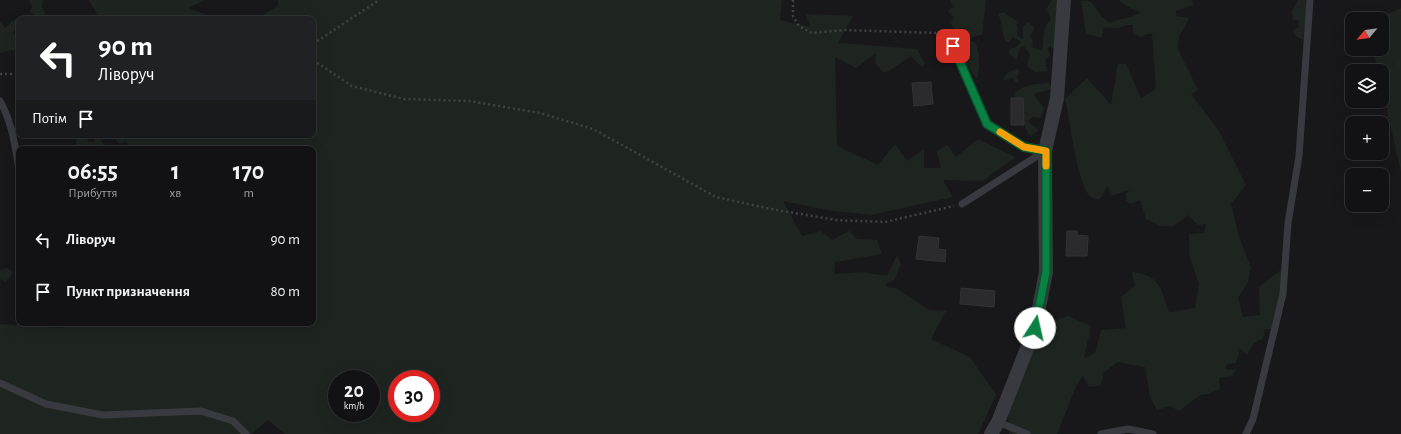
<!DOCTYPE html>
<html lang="uk">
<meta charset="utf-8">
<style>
:root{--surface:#121214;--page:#1f2022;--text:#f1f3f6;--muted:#9c9ea0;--line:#313234}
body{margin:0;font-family:"Alegreya Sans",sans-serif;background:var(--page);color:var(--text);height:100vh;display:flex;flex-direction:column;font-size:15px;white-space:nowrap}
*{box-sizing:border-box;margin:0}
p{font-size:13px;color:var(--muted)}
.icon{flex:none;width:22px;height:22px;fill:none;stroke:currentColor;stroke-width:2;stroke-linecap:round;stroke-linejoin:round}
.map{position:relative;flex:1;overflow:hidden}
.sheet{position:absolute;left:16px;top:146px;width:300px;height:180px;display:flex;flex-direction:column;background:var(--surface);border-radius:8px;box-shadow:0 4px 16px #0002,0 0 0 1px var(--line)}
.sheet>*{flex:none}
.guide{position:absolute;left:16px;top:16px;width:300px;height:122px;border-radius:8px;box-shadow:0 4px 16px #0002,0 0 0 1px var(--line);background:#202124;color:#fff;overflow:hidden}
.needle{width:26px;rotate:241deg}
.tools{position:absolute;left:1345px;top:12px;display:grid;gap:8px}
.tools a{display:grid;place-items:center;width:44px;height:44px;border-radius:8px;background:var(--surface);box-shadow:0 4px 16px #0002,0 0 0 1px var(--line);font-size:20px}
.speed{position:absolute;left:328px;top:370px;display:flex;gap:8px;font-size:20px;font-weight:700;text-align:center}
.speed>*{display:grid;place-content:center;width:52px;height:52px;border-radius:50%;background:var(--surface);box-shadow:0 4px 16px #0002,0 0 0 1px var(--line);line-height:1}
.speed small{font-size:10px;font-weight:400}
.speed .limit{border:6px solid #d22;background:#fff;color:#111}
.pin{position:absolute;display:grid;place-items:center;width:34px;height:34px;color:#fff;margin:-17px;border-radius:8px;box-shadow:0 2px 6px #0006}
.me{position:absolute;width:44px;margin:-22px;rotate:10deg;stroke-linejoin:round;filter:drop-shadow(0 0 3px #0008)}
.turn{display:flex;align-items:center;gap:14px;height:84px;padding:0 16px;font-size:18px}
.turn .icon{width:52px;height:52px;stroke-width:2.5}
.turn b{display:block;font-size:28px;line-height:34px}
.then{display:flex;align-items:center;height:38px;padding:0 16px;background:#0003;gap:8px;font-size:15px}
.eta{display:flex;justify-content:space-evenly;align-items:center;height:68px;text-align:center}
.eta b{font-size:24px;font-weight:700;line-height:28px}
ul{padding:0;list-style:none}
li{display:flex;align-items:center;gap:12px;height:52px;padding:0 16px}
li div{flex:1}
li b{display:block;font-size:15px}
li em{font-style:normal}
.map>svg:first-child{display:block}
.green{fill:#1e2520;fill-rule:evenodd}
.building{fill:#2b2b2e;stroke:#323236}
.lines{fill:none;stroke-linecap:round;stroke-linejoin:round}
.path{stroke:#404146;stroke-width:2.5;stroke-dasharray:2 3;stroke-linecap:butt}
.lane{stroke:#393a3f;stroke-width:7}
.street{stroke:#393a3f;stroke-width:14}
.route-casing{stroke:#07532c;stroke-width:10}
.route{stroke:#0b8043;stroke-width:7}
.slow{stroke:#f59e0b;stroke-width:7}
</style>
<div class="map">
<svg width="1401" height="434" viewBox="0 0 1401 434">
<rect width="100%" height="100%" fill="#18181a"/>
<g class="green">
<path d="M28,0H43L42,7L46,15L42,19L30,12L32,6Z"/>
<path d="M89,0H205L188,8L208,16L206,19H100Z"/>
<path d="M278,0H782L780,20L810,27L806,14L853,16L838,43L917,49L925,64L922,67L911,56L889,71L883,72L875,63L876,53L856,68L835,57L837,146L878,165L895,144L907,161L924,149V168H941L937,151L947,145L956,157L978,139L1015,157L983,181L943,180L953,197L871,215L826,210L783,201L802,236L821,231L832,240L849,231L857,239L877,240L882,254L835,262L834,274L862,272L887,276L897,255L901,264L894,280L885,284L887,287L896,288L929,310L946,311L931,339L970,357L996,395L978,434H285L268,420L251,434H0V324L63,328L69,323H313V149H131L126,141L119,144L112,135H313V19H256L278,6ZM337,379H371V413H337ZM397,379H431V413H397Z"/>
<path d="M950,0H986L982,35L975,36L969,40L975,42C981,55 980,66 977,79L963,60L955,56L950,61L945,59V54C957,47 963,42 961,27L956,31L951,24L953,18L948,11L953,7Z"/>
<path d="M1052,0H1059L1056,50L1050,46L1048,49L1050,56L1045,60L1047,71L1035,72L1027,66L1030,54L1024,46L1020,48L1016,60L1008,52L1010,49L1016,47L1021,42L1013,37L1009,42H1006C1001,33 1003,23 998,14L1003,12L1016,20L1018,30L1017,36L1023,39V27L1028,22L1035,28L1030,36L1033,41L1032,47L1042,51C1045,39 1041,29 1051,19C1046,11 1046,8 1052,0Z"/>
<path d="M1120,0H1192L1193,5L1176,11V16L1189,18L1179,37L1178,49L1198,90L1191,94L1219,131L1246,185L1231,204L1239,237L1251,267L1248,282L1238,298L1243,317L1260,315L1259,287L1282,269L1281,293L1271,329H1265L1263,338L1254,343L1247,355L1240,349L1236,363L1227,364L1225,369L1236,370L1232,376L1219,378L1220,389L1207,394L1200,395L1179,411L1170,406L1157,410L1150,397L1145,367L1118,362L1104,372L1101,385L1089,387L1083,375L1075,389L1057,434H1009L1008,413L1044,324L1068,316L1091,326L1084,358L1095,353L1101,330L1126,328L1121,297L1135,286L1132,272C1160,275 1161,289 1169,312L1195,308L1199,284L1189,255V234L1204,233L1206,224L1198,225L1188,215L1174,226H1160L1146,219L1140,200L1130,204L1126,201V193L1130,190L1111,196L1108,186L1100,199C1096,199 1093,199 1089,195C1077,182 1070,119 1065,99L1087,78L1111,105L1118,64H1126L1141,98L1156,89L1152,34H1147L1141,37L1133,34V25H1127L1119,28L1104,27L1102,38L1086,34L1081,1H1090L1102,17L1110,23C1121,18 1131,18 1141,12L1134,10L1120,2Z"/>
<path d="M1298,0H1307V8L1303,39L1297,37L1292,30L1299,27L1298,20H1293L1292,11Z"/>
<path d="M1401,8V171L1382,90V71H1378L1373,49H1382V19H1376Z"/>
<path d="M20,17L21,19H19V27L13,32L19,43V51L13,50L0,53V22L6,28L12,21Z"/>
<path d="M1018,68L1019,75L1016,77L1019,80L1018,83L1015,82L1013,77L1005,81L1004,78L1007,73Z"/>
<path d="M1049,83L1052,89L1033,94L1044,108L1041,118L1033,117L1027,121L1039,130L1031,136C1021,127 1023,111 1023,99L1016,98L1014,94C1023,84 1036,84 1049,83Z"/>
<path d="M77,135H85L88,141L94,142L97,135L103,143V149L76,147Z"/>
<path d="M6,268L13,272L6,282L0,279V270Z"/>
</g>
<g class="building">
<path d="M931,82L933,104L914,106L912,83Z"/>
<path d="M1011,98H1023L1024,125H1011Z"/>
<path d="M1067,231H1077V235L1088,236L1087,256H1066Z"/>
<path d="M919,236L939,238L938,249L946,250L945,262L916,259Z"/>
<path d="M961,288L995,291L994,307L960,304Z"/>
</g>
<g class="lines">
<g class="path">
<path d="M793,0V16L799,26L812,33L844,30L939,33"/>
<path d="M313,44L379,0"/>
<path d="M313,60L352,86L404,99L469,101L540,113L593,129L716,197L771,209L836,220L885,222L954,206"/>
<path d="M0,74H19"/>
</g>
<g class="lane">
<path d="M947,33L987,124L1024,147L1045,151"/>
<path d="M0,101C12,122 15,146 19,169"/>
<path d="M962,204L1045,151"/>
<path d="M0,383L46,404L103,415L201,411L233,421L246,434"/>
<path d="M998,422L1027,434"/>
<path d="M1101,434L1128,429L1153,434"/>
<path d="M1246,434L1253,419L1283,294L1288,223L1299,156L1310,0"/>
</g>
<path class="street" d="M991,434L998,422L1035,328L1046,272L1045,151L1057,98L1064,0"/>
</g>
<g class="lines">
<defs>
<path id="route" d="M953,46L987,124L1024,147L1046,151V272L1035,328"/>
</defs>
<use href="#route" class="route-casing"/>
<use href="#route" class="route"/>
<path class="slow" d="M1000,132L1024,147L1046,151V166"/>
</g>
</svg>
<div class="tools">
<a><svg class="needle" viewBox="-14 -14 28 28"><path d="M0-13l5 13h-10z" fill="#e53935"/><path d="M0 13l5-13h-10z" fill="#9c9ea0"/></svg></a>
<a><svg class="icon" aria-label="layers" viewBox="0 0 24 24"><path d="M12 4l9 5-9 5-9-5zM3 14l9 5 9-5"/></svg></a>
<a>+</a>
<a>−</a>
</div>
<div class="speed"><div>20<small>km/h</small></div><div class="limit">30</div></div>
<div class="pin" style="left:953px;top:46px;background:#d93025"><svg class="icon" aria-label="arrive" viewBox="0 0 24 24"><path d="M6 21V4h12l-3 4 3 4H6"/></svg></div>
<svg class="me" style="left:1035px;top:328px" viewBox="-20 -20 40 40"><circle r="19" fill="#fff"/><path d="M0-13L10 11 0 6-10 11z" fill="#0b8043"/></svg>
<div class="guide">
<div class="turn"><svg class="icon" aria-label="left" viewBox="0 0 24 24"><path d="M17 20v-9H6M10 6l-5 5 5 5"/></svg><div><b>90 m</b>Ліворуч</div></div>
<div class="then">Потім<svg class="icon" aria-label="arrive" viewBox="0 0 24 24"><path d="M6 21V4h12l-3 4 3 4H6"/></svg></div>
</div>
<section class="sheet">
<div class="eta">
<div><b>06:55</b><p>Прибуття</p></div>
<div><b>1</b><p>хв</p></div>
<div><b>170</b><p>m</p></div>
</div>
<ul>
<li><svg class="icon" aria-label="left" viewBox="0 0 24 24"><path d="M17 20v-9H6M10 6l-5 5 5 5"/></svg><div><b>Ліворуч</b></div><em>90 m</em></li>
<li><svg class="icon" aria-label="arrive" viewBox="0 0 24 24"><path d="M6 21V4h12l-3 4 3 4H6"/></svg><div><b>Пункт призначення</b></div><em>80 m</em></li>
</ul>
</section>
</div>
